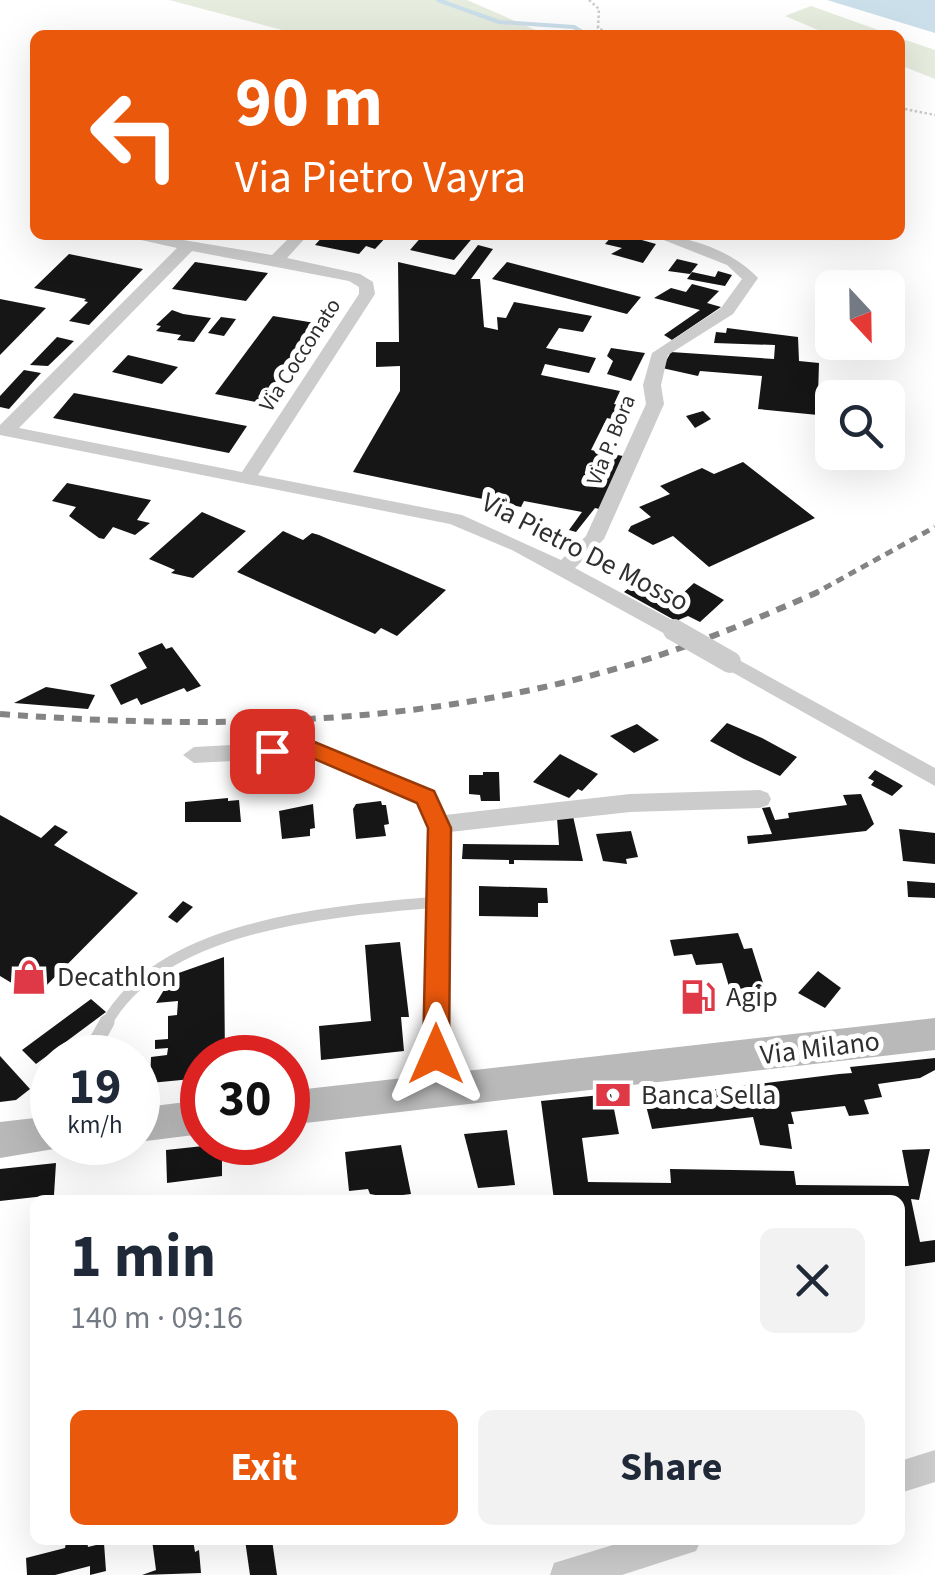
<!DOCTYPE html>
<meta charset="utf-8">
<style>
:root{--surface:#fff;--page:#f2f2f3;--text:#1f2937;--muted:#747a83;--accent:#ea580c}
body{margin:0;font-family:"Source Sans 3",sans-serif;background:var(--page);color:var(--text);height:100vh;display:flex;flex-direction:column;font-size:38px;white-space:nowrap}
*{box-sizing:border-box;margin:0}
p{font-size:32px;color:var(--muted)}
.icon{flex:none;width:55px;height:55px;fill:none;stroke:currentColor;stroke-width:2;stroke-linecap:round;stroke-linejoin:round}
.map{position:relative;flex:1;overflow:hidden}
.side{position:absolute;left:30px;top:1195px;width:875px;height:350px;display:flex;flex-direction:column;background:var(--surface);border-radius:15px;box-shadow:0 10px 40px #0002}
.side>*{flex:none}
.banner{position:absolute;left:30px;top:30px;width:875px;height:210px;border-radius:15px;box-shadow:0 10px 40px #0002;background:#ea580c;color:#fff;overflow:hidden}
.needle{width:65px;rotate:158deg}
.fabs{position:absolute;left:815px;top:270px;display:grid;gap:20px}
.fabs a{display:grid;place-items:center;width:90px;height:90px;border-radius:15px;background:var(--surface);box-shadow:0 10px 40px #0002;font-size:50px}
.speed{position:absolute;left:30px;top:1035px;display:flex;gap:20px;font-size:50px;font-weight:700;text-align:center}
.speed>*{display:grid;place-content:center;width:130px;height:130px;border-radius:50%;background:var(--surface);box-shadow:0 10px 40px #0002;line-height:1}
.speed small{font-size:25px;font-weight:400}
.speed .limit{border:15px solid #d22;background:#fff;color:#111}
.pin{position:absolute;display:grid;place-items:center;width:85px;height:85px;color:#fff;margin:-42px;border-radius:20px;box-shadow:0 5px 15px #0006}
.me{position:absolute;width:110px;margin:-55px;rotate:0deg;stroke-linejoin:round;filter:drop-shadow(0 0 8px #0008)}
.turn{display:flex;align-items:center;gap:35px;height:210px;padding:0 40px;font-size:45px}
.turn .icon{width:130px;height:130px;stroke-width:2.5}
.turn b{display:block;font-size:70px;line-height:85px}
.round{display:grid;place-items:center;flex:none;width:105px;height:105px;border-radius:15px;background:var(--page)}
.summary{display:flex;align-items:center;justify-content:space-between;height:170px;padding:0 40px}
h1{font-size:60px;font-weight:700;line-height:75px}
.primary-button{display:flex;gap:20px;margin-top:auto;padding:20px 40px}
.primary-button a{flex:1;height:115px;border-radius:15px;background:var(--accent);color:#fff;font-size:40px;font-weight:700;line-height:115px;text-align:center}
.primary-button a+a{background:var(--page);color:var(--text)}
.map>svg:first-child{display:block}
.green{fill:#e6ecde}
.water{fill:#cbdfeb}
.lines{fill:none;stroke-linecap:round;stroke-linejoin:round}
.stream{stroke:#cbdfeb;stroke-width:4}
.building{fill:#161616}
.path{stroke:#ccc;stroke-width:2.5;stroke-dasharray:2.5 2.5;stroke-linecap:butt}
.service-far1{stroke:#ccc;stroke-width:11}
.service{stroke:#ccc;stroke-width:15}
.minor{fill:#ccc;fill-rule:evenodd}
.secondary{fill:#b9b9b9;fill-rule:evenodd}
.rail-far1{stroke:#848484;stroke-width:5;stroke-dasharray:8 6;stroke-linecap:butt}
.rail{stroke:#848484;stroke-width:6;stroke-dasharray:10 8;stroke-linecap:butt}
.minor-bridge{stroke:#ccc;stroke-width:22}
.route{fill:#ea580c;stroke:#983908;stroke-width:2.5}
.labels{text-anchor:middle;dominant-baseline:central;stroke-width:10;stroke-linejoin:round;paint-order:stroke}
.far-street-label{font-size:22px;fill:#2f2f2f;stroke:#fff}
.street-label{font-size:28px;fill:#2f2f2f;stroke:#fff}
.poi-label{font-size:28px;fill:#2f2f2f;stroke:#fff;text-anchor:start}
</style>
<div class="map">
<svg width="935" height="1575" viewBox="0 0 935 1575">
<rect width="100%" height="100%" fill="#fff"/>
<g class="green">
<path d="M169,0H467L538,31L532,35H301Z"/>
<path d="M811,6L892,35H830L785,16Z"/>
<path d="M900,38L935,50V79L900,65Z"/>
</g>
<path class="water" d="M827,0H935V33Z"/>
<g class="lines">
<path class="stream" d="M438,0L499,22L574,27L587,35"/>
</g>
<g class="building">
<path d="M324,235H388L375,249L366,246L359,254L315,245Z"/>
<path d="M423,235H475L454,260L410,250Z"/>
<path d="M613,235H624L656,244L643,263L611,254L622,248L605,244Z"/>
<path d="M478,245L493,249L471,279H480L484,327L498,330L497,317L506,318L514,302L592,316L583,332L559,328L546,348L596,358L589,373L545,364L541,375L620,391L614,404L626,407L620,421L607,418L591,450L623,456L599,509L595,508L576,532L569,530L582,512L524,501L521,507L353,472L400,391V366L376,367V342H399L398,262L455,275Z"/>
<path d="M69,254L143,269L89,325L69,321L88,302L84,301L86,299L34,288Z"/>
<path d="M677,259L698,264L690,274L668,271Z"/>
<path d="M195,262L268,273L246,301L172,289Z"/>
<path d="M507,262L641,297L627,314L492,279Z"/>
<path d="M718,271L732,275L725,286L687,279L692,272L715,277Z"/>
<path d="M692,284L719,291L707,303L721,307L672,340L664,335L700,310L654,298L671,288L686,292Z"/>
<path d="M0,299L46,308L0,355Z"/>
<path d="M172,310L183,314L211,318L194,342L177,340L181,335L156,331L161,326L156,325Z"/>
<path d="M273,316L321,324L266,404L215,394Z"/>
<path d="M221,317L236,319L224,336L208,333Z"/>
<path d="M727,328L798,337L799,361L819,363L818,396L828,398V416L758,409L762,376L700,371L698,376L662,368L671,352L774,359L775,345L714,343L716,332L726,333Z"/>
<path d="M57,337L74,341L48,366L30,365Z"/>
<path d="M611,348L645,353L631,381L607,374L613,361L607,356Z"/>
<path d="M128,355L178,367L162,384L112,372Z"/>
<path d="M24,370L41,373L9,409L0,407V396Z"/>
<path d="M74,393L247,426L229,453L53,418Z"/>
<path d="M703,411L711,419L695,428L686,416Z"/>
<path d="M743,462L815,518L709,567L673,536L653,545L628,531L631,526L651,517L639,507L670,494L660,486L702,468L714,474Z"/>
<path d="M67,483L151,500L137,520L150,523L135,535L113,527L104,539L99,538L69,516L76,507L52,501Z"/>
<path d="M202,512L246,531L193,578L171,573L175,570L149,559Z"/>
<path d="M283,531L303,540L312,533L319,535L446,590L397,636L381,628L375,634L237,572Z"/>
<path d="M636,582L649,594L658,585L680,596L694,583L724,600L700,622L688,616L676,621L624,592Z"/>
<path d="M162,643L166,649L172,647L201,686L187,692L184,688L141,705L137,698L121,705L110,685L147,668L138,653Z"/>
<path d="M46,687L95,695L88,709L14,703Z"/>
<path d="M727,723L762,738L797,757L780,776L744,759L710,741Z"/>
<path d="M637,724L659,740L634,753L610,736Z"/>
<path d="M560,754L598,774L582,791L578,789L569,798L533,782Z"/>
<path d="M875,770L900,784L903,786L892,796L871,785L874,781L868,778Z"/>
<path d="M483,772H499L500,801H481L480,795L469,794V775H483Z"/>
<path d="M861,794L874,824L866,831L748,844L747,836L772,834L762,808L770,807L775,820L789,818L788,813L847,805L843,795Z"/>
<path d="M228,798V801L239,800L241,822H185V802Z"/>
<path d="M381,801L382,805H386L389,824L384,825L386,836L356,839L353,809L356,804Z"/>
<path d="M313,804L315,828L310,829V836L282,839L279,811Z"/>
<path d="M0,815L41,838L55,825L68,832L54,845L138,893L35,997L0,976Z"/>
<path d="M573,816L583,861L514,860V864H509V860L462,859L463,844L559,845L557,818Z"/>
<path d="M899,829L935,833V864L903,861Z"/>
<path d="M631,831L638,857L626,859L627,864L603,861L596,834Z"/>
<path d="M907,881L935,883V898L908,897Z"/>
<path d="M479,886L547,888L548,903H538V917L479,916Z"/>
<path d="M183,901L193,907L177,923L168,917Z"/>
<path d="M738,933L744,949L752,948L764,986L730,990L722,963L696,965L692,954L674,956L670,940Z"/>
<path d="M400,942L409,1017H401L404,1051L321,1060L319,1026L371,1021L365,945Z"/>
<path d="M224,957L225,1058H202V1078L150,1083L151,1057L167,1055L168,1048L155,1049V1040L168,1039V1016L177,1015L178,1001L156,1003L173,975Z"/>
<path d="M818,971L841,988L825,1008L798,993Z"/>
<path d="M91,999L106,1012L36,1064L22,1050Z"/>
<path d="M0,1056L30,1089L16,1100L0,1102Z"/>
<path d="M935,1058V1070L920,1078L878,1084L882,1097L864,1100L869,1114L849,1116L845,1106L791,1112L794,1124H788L792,1149L760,1145L753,1117L652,1129L644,1098L839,1074L852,1073L850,1067Z"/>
<path d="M611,1094L619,1134L582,1138L588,1182L671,1183L670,1169L794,1171L796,1185L909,1186L902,1150L930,1149L919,1200L911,1199L920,1242L935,1240V1262L900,1267V1200H554L541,1101Z"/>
<path d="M507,1130L515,1185L478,1188L464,1134Z"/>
<path d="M222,1144V1176L167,1183L166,1150Z"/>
<path d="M401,1145L411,1194L386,1197L370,1194L368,1189L349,1191L345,1152Z"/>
<path d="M56,1163L54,1195L0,1201V1169Z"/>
<path d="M71,1540L87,1541L88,1547L104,1543L106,1571L90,1575V1566L55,1575H27L26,1558L65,1548L66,1542Z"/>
<path d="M152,1540H193L195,1552L199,1550L201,1573L142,1575L156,1570Z"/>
<path d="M245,1540H272L277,1575H250Z"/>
</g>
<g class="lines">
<g class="path">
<path d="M589,0L599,9L598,28L613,35"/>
<path d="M900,108L935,115"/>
</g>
<path class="service-far1" d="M106,1024C162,923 335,911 438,902"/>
<path class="service" d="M87,1058L107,1022"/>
<g class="minor">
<path d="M119,235H154L272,255L292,235H308L287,258L360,274L373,282L375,294L258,475L462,515L561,560L586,536L646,404L643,385L652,353L721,308L742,279L727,265L651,235C688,235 733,251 758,278L733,314L668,355L661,385L664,404L604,539L575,568L681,625L684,630L681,635H667L512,550L450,524L0,435V425L177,248ZM192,251L349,281L359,287V294L242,472L19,428Z"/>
<path d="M730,655L935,768V786L723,667L720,662L723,657Z"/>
<path d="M311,741L434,791L445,815L630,794L760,790L768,793L771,799L768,805L760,808L630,812L450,832L449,1091L445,1099L436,1103L427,1099L423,1091L427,827L417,803L309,757L194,763L183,755L194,747Z"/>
<path d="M935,1450V1482L900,1493V1461Z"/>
<path d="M629,1540H701L696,1551L622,1575H550L554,1563Z"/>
</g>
<g class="secondary">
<path d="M935,1018V1050L288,1125V1091Z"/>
<path d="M202,1100V1134L138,1142V1108Z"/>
<path d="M52,1116V1142H68L66,1147L0,1158V1122Z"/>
</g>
<path class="rail-far1" d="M812,595L935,527"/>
<path class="rail" d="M0,714C203,729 407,727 604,672C678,652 748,623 818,592"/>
<path class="minor-bridge" d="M674,630L730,662"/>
</g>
<path class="route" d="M312,741L434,791L451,828L449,1054L446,1062L436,1065L427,1062L423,1054L428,828L417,803L310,757L272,759L261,751L272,743Z"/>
<defs>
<symbol id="shop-bare" viewBox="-9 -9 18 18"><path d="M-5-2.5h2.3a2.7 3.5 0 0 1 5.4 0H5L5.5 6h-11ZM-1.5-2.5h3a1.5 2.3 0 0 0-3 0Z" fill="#df3948" stroke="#fff" stroke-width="2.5" paint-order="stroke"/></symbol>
<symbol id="fuel-bare" viewBox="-9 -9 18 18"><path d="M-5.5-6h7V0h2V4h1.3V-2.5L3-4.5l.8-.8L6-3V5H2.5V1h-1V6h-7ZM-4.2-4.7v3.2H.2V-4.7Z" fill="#df3948" stroke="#fff" stroke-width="2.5" paint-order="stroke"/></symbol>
<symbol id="bank-bare" viewBox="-9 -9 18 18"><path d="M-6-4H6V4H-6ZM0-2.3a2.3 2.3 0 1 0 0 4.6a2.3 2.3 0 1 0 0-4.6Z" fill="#df3948" stroke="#fff" stroke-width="2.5" paint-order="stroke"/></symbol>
</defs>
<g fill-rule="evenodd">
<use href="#shop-bare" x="4" y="952" width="50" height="50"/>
<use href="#fuel-bare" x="673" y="972" width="50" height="50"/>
<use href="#bank-bare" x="588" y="1070" width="50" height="50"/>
</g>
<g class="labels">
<g class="far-street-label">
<text transform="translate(300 355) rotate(-57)">Via Cocconato</text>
<text transform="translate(611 440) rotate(-68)">Via P. Bora</text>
</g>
<g class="street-label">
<text transform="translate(585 552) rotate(27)">Via Pietro De Mosso</text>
<text transform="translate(820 1048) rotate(-7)">Via Milano</text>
</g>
<g class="poi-label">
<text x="57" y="977">Decathlon</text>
<text x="726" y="997">Agip</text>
<text x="641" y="1095">Banca Sella</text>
</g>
</g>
</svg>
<div class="fabs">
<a><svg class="needle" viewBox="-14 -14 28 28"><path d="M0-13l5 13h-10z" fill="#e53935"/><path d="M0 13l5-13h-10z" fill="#747a83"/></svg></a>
<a><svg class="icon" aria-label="search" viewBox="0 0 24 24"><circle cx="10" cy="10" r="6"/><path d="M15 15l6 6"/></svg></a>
</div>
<div class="speed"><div>19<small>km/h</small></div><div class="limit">30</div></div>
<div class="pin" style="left:272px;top:751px;background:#d93025"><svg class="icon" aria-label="arrive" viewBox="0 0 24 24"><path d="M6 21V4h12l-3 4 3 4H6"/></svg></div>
<svg class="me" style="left:436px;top:1054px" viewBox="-20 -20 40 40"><path d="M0-17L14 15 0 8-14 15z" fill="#ea580c" stroke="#fff" stroke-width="4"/></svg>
<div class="banner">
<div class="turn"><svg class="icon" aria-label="left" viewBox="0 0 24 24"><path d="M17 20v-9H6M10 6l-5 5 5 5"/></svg><div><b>90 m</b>Via Pietro Vayra</div></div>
</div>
<section class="side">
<div class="summary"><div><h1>1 min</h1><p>140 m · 09:16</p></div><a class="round"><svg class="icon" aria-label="close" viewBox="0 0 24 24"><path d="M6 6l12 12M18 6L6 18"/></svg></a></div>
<div class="primary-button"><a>Exit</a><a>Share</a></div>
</section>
</div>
